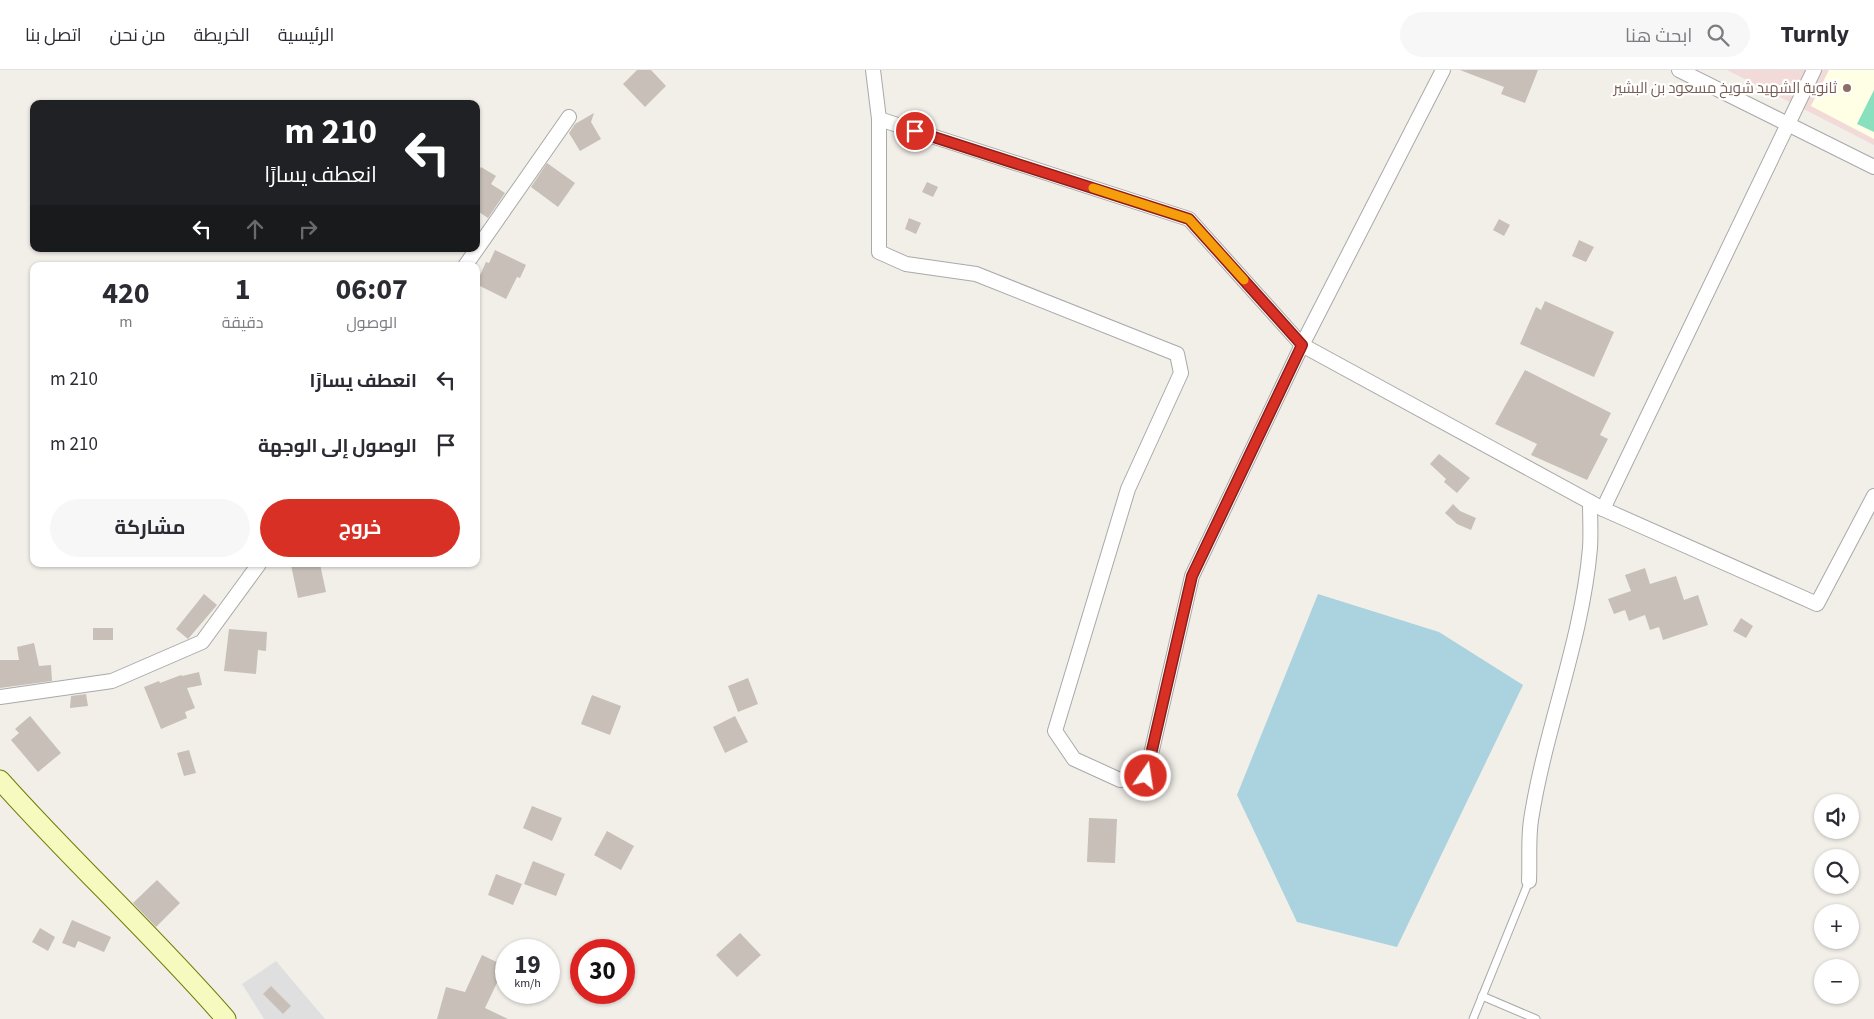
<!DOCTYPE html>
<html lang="ar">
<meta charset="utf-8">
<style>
:root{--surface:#fff;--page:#f7f7f7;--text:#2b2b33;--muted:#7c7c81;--line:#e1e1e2;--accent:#d93025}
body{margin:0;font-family:"Source Sans 3",Cairo,sans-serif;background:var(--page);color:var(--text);direction:rtl;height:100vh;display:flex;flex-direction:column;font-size:19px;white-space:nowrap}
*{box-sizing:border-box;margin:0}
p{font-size:16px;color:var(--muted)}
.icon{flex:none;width:28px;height:28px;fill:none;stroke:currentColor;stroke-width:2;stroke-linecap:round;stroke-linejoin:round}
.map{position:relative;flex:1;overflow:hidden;direction:ltr}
.sheet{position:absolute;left:30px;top:192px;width:450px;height:305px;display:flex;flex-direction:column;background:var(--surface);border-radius:10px;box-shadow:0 1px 4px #0004;direction:rtl}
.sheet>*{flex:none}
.banner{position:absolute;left:30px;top:30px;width:450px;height:152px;border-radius:10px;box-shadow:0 1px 4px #0004;direction:rtl;background:#202124;color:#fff;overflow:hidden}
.buttons{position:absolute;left:1814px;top:724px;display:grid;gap:10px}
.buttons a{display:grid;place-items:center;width:45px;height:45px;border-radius:50%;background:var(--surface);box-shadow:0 1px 4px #0004;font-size:25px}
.speed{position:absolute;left:495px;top:869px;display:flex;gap:10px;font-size:25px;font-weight:700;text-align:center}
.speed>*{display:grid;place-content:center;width:65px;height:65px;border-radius:50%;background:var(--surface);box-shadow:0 1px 4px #0004;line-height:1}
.speed small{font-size:12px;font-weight:400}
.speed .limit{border:8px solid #d22;background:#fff;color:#111}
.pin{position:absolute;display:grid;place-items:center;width:42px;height:42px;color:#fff;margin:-21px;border:2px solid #fff;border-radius:50%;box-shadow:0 1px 5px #0007}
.me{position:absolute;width:55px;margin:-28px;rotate:13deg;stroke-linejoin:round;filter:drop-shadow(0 0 4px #0008)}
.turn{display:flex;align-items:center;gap:18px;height:105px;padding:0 20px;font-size:22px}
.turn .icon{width:65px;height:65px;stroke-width:2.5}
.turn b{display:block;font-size:35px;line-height:42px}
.lanes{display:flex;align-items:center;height:48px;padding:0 20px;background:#0003;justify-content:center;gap:25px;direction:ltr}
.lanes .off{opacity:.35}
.eta{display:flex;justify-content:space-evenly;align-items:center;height:85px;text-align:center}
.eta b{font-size:30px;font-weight:700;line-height:35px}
.action{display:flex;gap:10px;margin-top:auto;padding:10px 20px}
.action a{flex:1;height:58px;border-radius:30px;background:var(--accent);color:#fff;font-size:20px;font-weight:700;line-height:58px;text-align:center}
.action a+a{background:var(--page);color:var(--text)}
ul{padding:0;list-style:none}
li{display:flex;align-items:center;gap:15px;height:65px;padding:0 20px}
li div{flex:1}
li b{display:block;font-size:19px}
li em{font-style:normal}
header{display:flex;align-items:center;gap:30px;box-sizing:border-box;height:70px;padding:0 25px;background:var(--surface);border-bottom:1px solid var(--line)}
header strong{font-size:24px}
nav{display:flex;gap:28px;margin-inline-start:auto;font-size:18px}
.search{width:350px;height:45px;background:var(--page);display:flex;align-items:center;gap:12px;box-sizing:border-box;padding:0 18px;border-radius:28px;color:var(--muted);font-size:19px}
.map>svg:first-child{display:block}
.residential{fill:#e0dfdf}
.commercial{fill:#f2dad9}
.education{fill:#ffffe5}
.pitch{fill:#88e0be}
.water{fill:#aad3df}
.building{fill:#c7bfb8}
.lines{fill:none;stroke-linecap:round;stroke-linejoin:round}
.service-casing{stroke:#a9a9a9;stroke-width:9}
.minor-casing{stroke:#a9a9a9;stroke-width:16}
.secondary-casing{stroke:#707d05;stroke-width:21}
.service{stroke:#fff;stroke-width:7}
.minor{stroke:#fff;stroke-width:14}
.secondary{stroke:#f7fabf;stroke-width:19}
.route-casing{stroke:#8d1f18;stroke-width:12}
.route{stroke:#d93025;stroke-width:9}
.slow{stroke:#f59e0b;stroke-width:9}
.education-dot{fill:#8d6e63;stroke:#fff;stroke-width:2}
.labels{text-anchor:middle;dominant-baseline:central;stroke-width:4.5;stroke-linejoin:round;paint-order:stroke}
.education-label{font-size:15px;fill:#785e54;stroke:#fff;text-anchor:end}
</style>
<header>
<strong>Turnly</strong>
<div class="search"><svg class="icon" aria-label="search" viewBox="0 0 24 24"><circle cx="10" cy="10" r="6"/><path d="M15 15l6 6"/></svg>ابحث هنا</div>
<nav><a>الرئيسية</a><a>الخريطة</a><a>من نحن</a><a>اتصل بنا</a></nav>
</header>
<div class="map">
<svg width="1874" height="949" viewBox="0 0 1874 949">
<rect width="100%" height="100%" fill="#f2efe9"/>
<path class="residential" d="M276,891L325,949H264L242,914Z"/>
<path class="commercial" d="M1727,0H1874V75Z"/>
<path class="education" d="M1829,0H1874V69L1811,36Z"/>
<path class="pitch" d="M1874,20V62L1857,54Z"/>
<path class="water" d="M1318,524L1439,562L1523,615L1397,877L1297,852L1237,725Z"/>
<g class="building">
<path d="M637,0H651L666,16L645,37L623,14Z"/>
<path d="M1460,0H1538L1525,33L1501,24L1504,17Z"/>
<path d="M594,43L591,52L601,69L580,81L569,63L575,54Z"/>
<path d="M547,93L575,113L558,137L531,117Z"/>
<path d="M481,97L496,106L491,114L505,123L488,148L476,140V105Z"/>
<path d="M927,112L938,117L933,127L922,122Z"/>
<path d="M909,148L921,153L916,164L905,159Z"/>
<path d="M1499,149L1510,155L1504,166L1493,160Z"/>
<path d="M1579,170L1594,177L1586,192L1572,186Z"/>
<path d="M495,180L526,195L520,208L517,207L506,229L476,214L486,192L489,193Z"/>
<path d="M1545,231L1614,262L1594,307L1520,274L1536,237L1541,240Z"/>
<path d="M1525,300L1611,343L1600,365L1608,369L1587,410L1531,385L1537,374L1495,354Z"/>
<path d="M1439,384L1470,408L1457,423L1444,412L1446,409L1430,394Z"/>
<path d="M1453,434L1460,441L1476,448L1471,460L1457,454L1445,443Z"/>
<path d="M298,494H306L307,497L320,494L326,522L298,528L291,495Z"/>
<path d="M1645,498L1650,514L1676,506L1684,530L1698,525L1708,555L1663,570L1659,557L1650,560L1645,545L1629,551L1625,540L1614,544L1608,529L1631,521L1625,505Z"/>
<path d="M204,524L217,535L188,569L176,559Z"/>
<path d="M1741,548L1753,556L1746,568L1733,561Z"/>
<rect x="93" y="558" width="20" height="12"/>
<path d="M229,559L267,562L266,581L258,580L256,604L224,601Z"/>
<path d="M34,573L39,596L51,595L52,611L0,618V590H19L17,577Z"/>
<path d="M199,602L202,615L187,618L195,638L185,642L187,648L161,659L144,617L159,611L160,613L181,605L182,606Z"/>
<path d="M748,608L758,634L738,642L728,616Z"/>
<path d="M86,624L88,636L70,638L71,626Z"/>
<path d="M592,625L621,636L610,665L581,654Z"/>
<path d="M30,646L61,683L38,702L11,670L19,663L15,659Z"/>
<path d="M735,646L748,672L725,683L713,657Z"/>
<path d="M189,680L196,703L184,706L177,683Z"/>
<path d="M532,736L562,748L552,771L523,758Z"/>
<path d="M1089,748L1117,749L1115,793L1087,792Z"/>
<path d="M607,761L634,776L621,800L594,785Z"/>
<path d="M533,791L565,804L556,826L524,814Z"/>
<path d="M496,804L522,814L513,835L488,825Z"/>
<path d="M157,810L180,833L156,857L133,833Z"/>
<path d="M72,850L111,867L104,882L78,871L75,878L62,873Z"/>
<path d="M40,858L55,867L48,881L32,872Z"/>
<path d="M740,863L761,885L737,907L716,885Z"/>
<path d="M482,885L505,896L485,938L508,949H437L446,917L465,922Z"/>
<path d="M271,916L291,936L283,944L263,924Z"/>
</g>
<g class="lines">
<defs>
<g id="service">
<path d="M1482,926L1536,949"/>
<path d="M1473,949L1529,811"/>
</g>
<g id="minor">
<path d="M873,0L879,49L1189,149L1302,275L1603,439L1817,534L1874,426"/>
<path d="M1679,0L1874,97"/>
<path d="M879,49V182L906,194L976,204L1177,284L1181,303L1128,419L1055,661L1074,689L1120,710L1146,706L1192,506L1302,275L1443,0"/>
<path d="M465,196L569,47"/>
<path d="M1603,439L1814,0"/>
<path d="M0,627L112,611L202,572L259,494"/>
<path d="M1529,811C1530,791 1528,770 1531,750C1545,659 1582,571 1590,478C1591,463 1590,447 1590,432"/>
</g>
<path id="secondary" d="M0,710C73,792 154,866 226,949"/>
</defs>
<use href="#service" class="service-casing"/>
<use href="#minor" class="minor-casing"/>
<use href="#secondary" class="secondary-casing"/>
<use href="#service" class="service"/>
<use href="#minor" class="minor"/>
<use href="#secondary" class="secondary"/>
</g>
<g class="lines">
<defs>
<path id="route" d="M915,61L1189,149L1302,275L1192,506L1146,706"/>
</defs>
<use href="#route" class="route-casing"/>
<use href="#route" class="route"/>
<path class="slow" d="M1093,118L1189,149L1244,210"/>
</g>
<circle class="education-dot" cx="1847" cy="18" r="5"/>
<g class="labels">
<g class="education-label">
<text x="1837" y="18">ثانوية الشهيد شويخ مسعود بن البشير</text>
</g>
</g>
</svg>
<div class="buttons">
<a><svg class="icon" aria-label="sound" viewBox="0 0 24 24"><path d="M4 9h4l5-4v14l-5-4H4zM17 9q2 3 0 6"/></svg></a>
<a><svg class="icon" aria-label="search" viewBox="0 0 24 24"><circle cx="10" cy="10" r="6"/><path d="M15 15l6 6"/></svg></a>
<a>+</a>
<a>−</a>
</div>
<div class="speed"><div>19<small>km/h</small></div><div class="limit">30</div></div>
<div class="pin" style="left:915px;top:61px;background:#d93025"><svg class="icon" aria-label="arrive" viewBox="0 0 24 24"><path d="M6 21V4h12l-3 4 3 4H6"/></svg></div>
<svg class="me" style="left:1146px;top:706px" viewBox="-20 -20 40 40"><circle r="17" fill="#d93025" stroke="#fff" stroke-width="3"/><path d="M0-11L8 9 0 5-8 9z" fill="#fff"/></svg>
<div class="banner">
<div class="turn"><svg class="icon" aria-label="left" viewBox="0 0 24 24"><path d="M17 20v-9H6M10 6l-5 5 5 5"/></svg><div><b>210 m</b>انعطف يسارًا</div></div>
<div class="lanes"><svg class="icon" aria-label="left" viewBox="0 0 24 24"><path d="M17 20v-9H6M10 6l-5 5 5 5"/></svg><svg class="icon off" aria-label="ahead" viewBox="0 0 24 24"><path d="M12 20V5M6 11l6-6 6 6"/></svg><svg class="icon off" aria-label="right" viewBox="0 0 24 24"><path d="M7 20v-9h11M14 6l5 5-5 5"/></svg></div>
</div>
<section class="sheet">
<div class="eta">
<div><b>06:07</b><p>الوصول</p></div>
<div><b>1</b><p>دقيقة</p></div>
<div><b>420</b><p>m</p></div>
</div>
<ul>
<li><svg class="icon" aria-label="left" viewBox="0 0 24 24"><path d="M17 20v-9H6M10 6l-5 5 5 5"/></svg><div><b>انعطف يسارًا</b></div><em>210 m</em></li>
<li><svg class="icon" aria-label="arrive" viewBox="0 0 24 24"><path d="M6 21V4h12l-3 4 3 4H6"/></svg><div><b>الوصول إلى الوجهة</b></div><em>210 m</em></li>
</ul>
<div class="action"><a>خروج</a><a>مشاركة</a></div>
</section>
</div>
